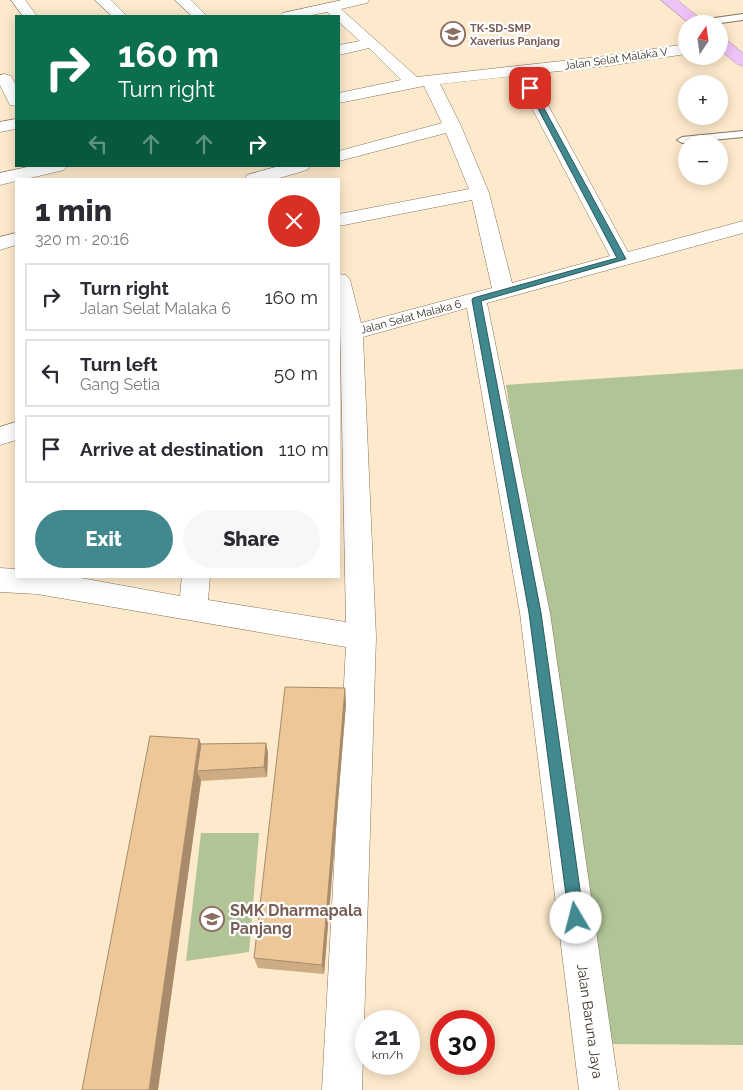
<!DOCTYPE html>
<meta charset="utf-8">
<style>
:root{--surface:#fff;--page:#f7f7f7;--text:#2b2b33;--muted:#7c7c81;--line:#e1e1e2;--accent:#41898e}
body{margin:0;font-family:Raleway,sans-serif;background:var(--page);color:var(--text);height:100vh;display:flex;flex-direction:column;font-size:19px;white-space:nowrap}
*{box-sizing:border-box;margin:0}
p{font-size:16px;color:var(--muted)}
.icon{flex:none;width:28px;height:28px;fill:none;stroke:currentColor;stroke-width:2;stroke-linecap:round;stroke-linejoin:round}
.map{position:relative;flex:1;overflow:hidden}
.panel{position:absolute;left:15px;top:178px;width:325px;height:400px;display:flex;flex-direction:column;background:var(--surface);border-radius:0px;box-shadow:0 2px 12px #0003}
.panel>*{flex:none}
.hud{position:absolute;left:15px;top:15px;width:325px;height:152px;border-radius:0px;box-shadow:0 2px 12px #0003;background:#0b6e4f;color:#fff;overflow:hidden}
.needle{width:32px;rotate:13deg}
.tools{position:absolute;left:678px;top:15px;display:grid;gap:10px}
.tools a{display:grid;place-items:center;width:50px;height:50px;border-radius:50%;background:var(--surface);box-shadow:0 2px 12px #0003;font-size:25px}
.speed{position:absolute;left:355px;top:1010px;display:flex;gap:10px;font-size:25px;font-weight:700;text-align:center}
.speed>*{display:grid;place-content:center;width:65px;height:65px;border-radius:50%;background:var(--surface);box-shadow:0 2px 12px #0003;line-height:1}
.speed small{font-size:12px;font-weight:400}
.speed .limit{border:8px solid #d22;background:#fff;color:#111}
.pin{position:absolute;display:grid;place-items:center;width:42px;height:42px;color:#fff;margin:-21px;border-radius:10px;box-shadow:0 2px 8px #0006}
.me{position:absolute;width:55px;margin:-28px;rotate:352deg;stroke-linejoin:round;filter:drop-shadow(0 0 4px #0008)}
.turn{display:flex;align-items:center;gap:18px;height:105px;padding:0 20px;font-size:22px}
.turn .icon{width:65px;height:65px;stroke-width:2.5}
.turn b{display:block;font-size:35px;line-height:42px}
.lanes{display:flex;align-items:center;height:48px;padding:0 20px;background:#0003;justify-content:center;gap:25px;direction:ltr}
.lanes .off{opacity:.35}
.round{display:grid;place-items:center;flex:none;width:52px;height:52px;border-radius:26px;background:var(--page)}
.overview{display:flex;align-items:center;justify-content:space-between;height:85px;padding:0 20px}
h1{font-size:30px;font-weight:800;line-height:38px}
.primary-button{display:flex;gap:10px;margin-top:auto;padding:10px 20px}
.primary-button a{flex:1;height:58px;border-radius:30px;background:var(--accent);color:#fff;font-size:20px;font-weight:800;line-height:58px;text-align:center}
.primary-button a+a{background:var(--page);color:var(--text)}
ul{padding:0;list-style:none}
li{display:flex;align-items:center;gap:15px;height:68px;margin:0 10px 8px;padding:0 10px;border:2px solid var(--line);border-radius:0px}
li div{flex:1}
li b{display:block;font-size:19px}
li em{font-style:normal}
.map>svg:first-child{display:block}
.green{fill:#b1c496}
.lines{fill:none;stroke-linecap:round;stroke-linejoin:round}
.service-casing{stroke:#867459;stroke-width:2}
.minor-casing{stroke:#867459;stroke-width:1}
.trunk-casing{stroke:#ab85ad;stroke-width:1}
.service{fill:#fff;fill-rule:evenodd}
.minor{fill:#fff;fill-rule:evenodd}
.trunk{fill:#eec3f8;fill-rule:evenodd}
.wall{fill:#cdab83}
.shaded-wall{fill:#a78b6a}
.building{fill:#eec798;stroke:#a78b6a}
.route{fill:#41898e;stroke:#2a595c}
.labels{text-anchor:middle;dominant-baseline:central;stroke-width:4.5;stroke-linejoin:round;paint-order:stroke}
.far-education-label{font-size:11px;font-weight:bold;fill:#785e54;stroke:#fff;text-anchor:start}
.far-street-label{font-size:11px;fill:#362e23;stroke:#fff}
.street-label{font-size:14px;fill:#362e23;stroke:#fff}
.near-education-label{font-size:16px;font-weight:bold;fill:#785e54;stroke:#fff;text-anchor:start}
</style>
<div class="map">
<svg width="743" height="1090" viewBox="0 0 743 1090">
<rect width="100%" height="100%" fill="#fde9cb"/>
<g class="green">
<path d="M743,369V1045L606,1044L506,385Z"/>
<path d="M201,833H259L249,952L186,961Z"/>
</g>
<g class="lines">
<defs>
<g id="service">
<path d="M743,14V20L713,24L696,23L700,20Z"/>
<path d="M743,131V137L682,143L677,140L682,137Z"/>
</g>
<g id="minor">
<path d="M11,0H25L37,16H23Z"/>
<path d="M95,0H111L127,16H112Z"/>
<path d="M175,0H191L207,16H192Z"/>
<path d="M342,0H369L367,3L341,9L417,77L607,56L686,44V54L607,66L531,74L628,252L743,221V233L487,303L550,613L619,1090H579L520,613L467,308L363,337L376,637L362,1090H322L346,647L37,594L0,592V568L16,569V576H70L180,596L182,576H210L208,600L346,622L339,274L346,275L350,280L361,323L492,288L472,200L339,226V214L469,189L446,133L339,161V151L442,123L424,86L339,103V93L401,80L369,48L339,55V45L360,41L339,22V16H332L327,12L307,16H281L283,13ZM515,76L610,256L512,283L489,193L461,126L440,84Z"/>
<path d="M5,74L11,76L16,85V106L10,105L0,85V75Z"/>
<path d="M16,119V129L0,132V122Z"/>
<path d="M32,166H67L64,170L26,179H16V181L0,185V173Z"/>
<path d="M279,166H310L307,170L276,179H245L247,175Z"/>
<path d="M16,233V245L0,250V237Z"/>
<path d="M16,422V440L0,445V427Z"/>
</g>
<g id="trunk">
<path d="M661,0H677L707,24H690Z"/>
<path d="M719,36L724,38L743,53V66L737,64L719,49Z"/>
</g>
</defs>
<use href="#service" class="service-casing"/>
<use href="#minor" class="minor-casing"/>
<use href="#trunk" class="trunk-casing"/>
<use href="#service" class="service"/>
<use href="#minor" class="minor"/>
<use href="#trunk" class="trunk"/>
</g>
<g class="wall">
<path d="M345,688L346,704L324,974L258,968L254,958Z"/>
<path d="M199,739L201,744L266,743L268,753L267,777L201,781L158,1090Z"/>
</g>
<g class="shaded-wall">
<path d="M345,688L346,704L324,974L322,965Z"/>
<path d="M199,739L205,754L197,771L201,781L158,1090H149Z"/>
<path d="M266,743L268,753L267,777L264,767Z"/>
</g>
<g class="building">
<path d="M285,687L345,688L322,965L254,958Z"/>
<path d="M150,736L199,739L149,1090H82Z"/>
<path d="M266,743L264,767L197,771L201,744Z"/>
</g>
<path class="route" d="M530,86L533,88L626,259L481,301L541,613L584,918L582,924L576,926L571,924L569,918L529,613L472,300L473,298L617,258L527,88Z"/>
<defs>
<symbol id="school-ring" viewBox="-11 -11 22 22"><circle r="9.5" fill="#fff" stroke="#8d6e63" stroke-width="1.5"/><path d="M0-5L7-2L0 1L-7-2ZM-4 1L0 2.5L4 1V4Q0 6-4 4Z" fill="#8d6e63"/></symbol>
</defs>
<g fill-rule="evenodd">
<use href="#school-ring" x="439" y="20" width="28" height="28"/>
<use href="#school-ring" x="198" y="905" width="28" height="28"/>
</g>
<g class="labels">
<g class="far-education-label">
<text x="470" y="28">TK-SD-SMP<tspan x="470" dy="13">Xaverius Panjang</tspan></text>
</g>
<g class="far-street-label">
<text transform="translate(616 59) rotate(-8)">Jalan Selat Malaka V</text>
<text transform="translate(411 317) rotate(-15)">Jalan Selat Malaka 6</text>
</g>
<g class="street-label">
<text transform="translate(590 1021) rotate(82)">Jalan Baruna Jaya</text>
</g>
<g class="near-education-label">
<text x="230" y="910">SMK Dharmapala<tspan x="230" dy="18">Panjang</tspan></text>
</g>
</g>
</svg>
<div class="tools">
<a><svg class="needle" viewBox="-14 -14 28 28"><path d="M0-13l5 13h-10z" fill="#e53935"/><path d="M0 13l5-13h-10z" fill="#7c7c81"/></svg></a>
<a>+</a>
<a>−</a>
</div>
<div class="speed"><div>21<small>km/h</small></div><div class="limit">30</div></div>
<div class="pin" style="left:530px;top:88px;background:#d93025"><svg class="icon" aria-label="arrive" viewBox="0 0 24 24"><path d="M6 21V4h12l-3 4 3 4H6"/></svg></div>
<svg class="me" style="left:576px;top:918px" viewBox="-20 -20 40 40"><circle r="19" fill="#fff"/><path d="M0-13L10 11 0 6-10 11z" fill="#41898e"/></svg>
<div class="hud">
<div class="turn"><svg class="icon" aria-label="right" viewBox="0 0 24 24"><path d="M7 20v-9h11M14 6l5 5-5 5"/></svg><div><b>160 m</b>Turn right</div></div>
<div class="lanes"><svg class="icon off" aria-label="left" viewBox="0 0 24 24"><path d="M17 20v-9H6M10 6l-5 5 5 5"/></svg><svg class="icon off" aria-label="ahead" viewBox="0 0 24 24"><path d="M12 20V5M6 11l6-6 6 6"/></svg><svg class="icon off" aria-label="ahead" viewBox="0 0 24 24"><path d="M12 20V5M6 11l6-6 6 6"/></svg><svg class="icon" aria-label="right" viewBox="0 0 24 24"><path d="M7 20v-9h11M14 6l5 5-5 5"/></svg></div>
</div>
<section class="panel">
<div class="overview"><div><h1>1 min</h1><p>320 m · 20:16</p></div><a class="round" style="background:#d93025;color:#fff"><svg class="icon" aria-label="close" viewBox="0 0 24 24"><path d="M6 6l12 12M18 6L6 18"/></svg></a></div>
<ul>
<li><svg class="icon" aria-label="right" viewBox="0 0 24 24"><path d="M7 20v-9h11M14 6l5 5-5 5"/></svg><div><b>Turn right</b><p>Jalan Selat Malaka 6</p></div><em>160 m</em></li>
<li><svg class="icon" aria-label="left" viewBox="0 0 24 24"><path d="M17 20v-9H6M10 6l-5 5 5 5"/></svg><div><b>Turn left</b><p>Gang Setia</p></div><em>50 m</em></li>
<li><svg class="icon" aria-label="arrive" viewBox="0 0 24 24"><path d="M6 21V4h12l-3 4 3 4H6"/></svg><div><b>Arrive at destination</b></div><em>110 m</em></li>
</ul>
<div class="primary-button"><a>Exit</a><a>Share</a></div>
</section>
</div>
